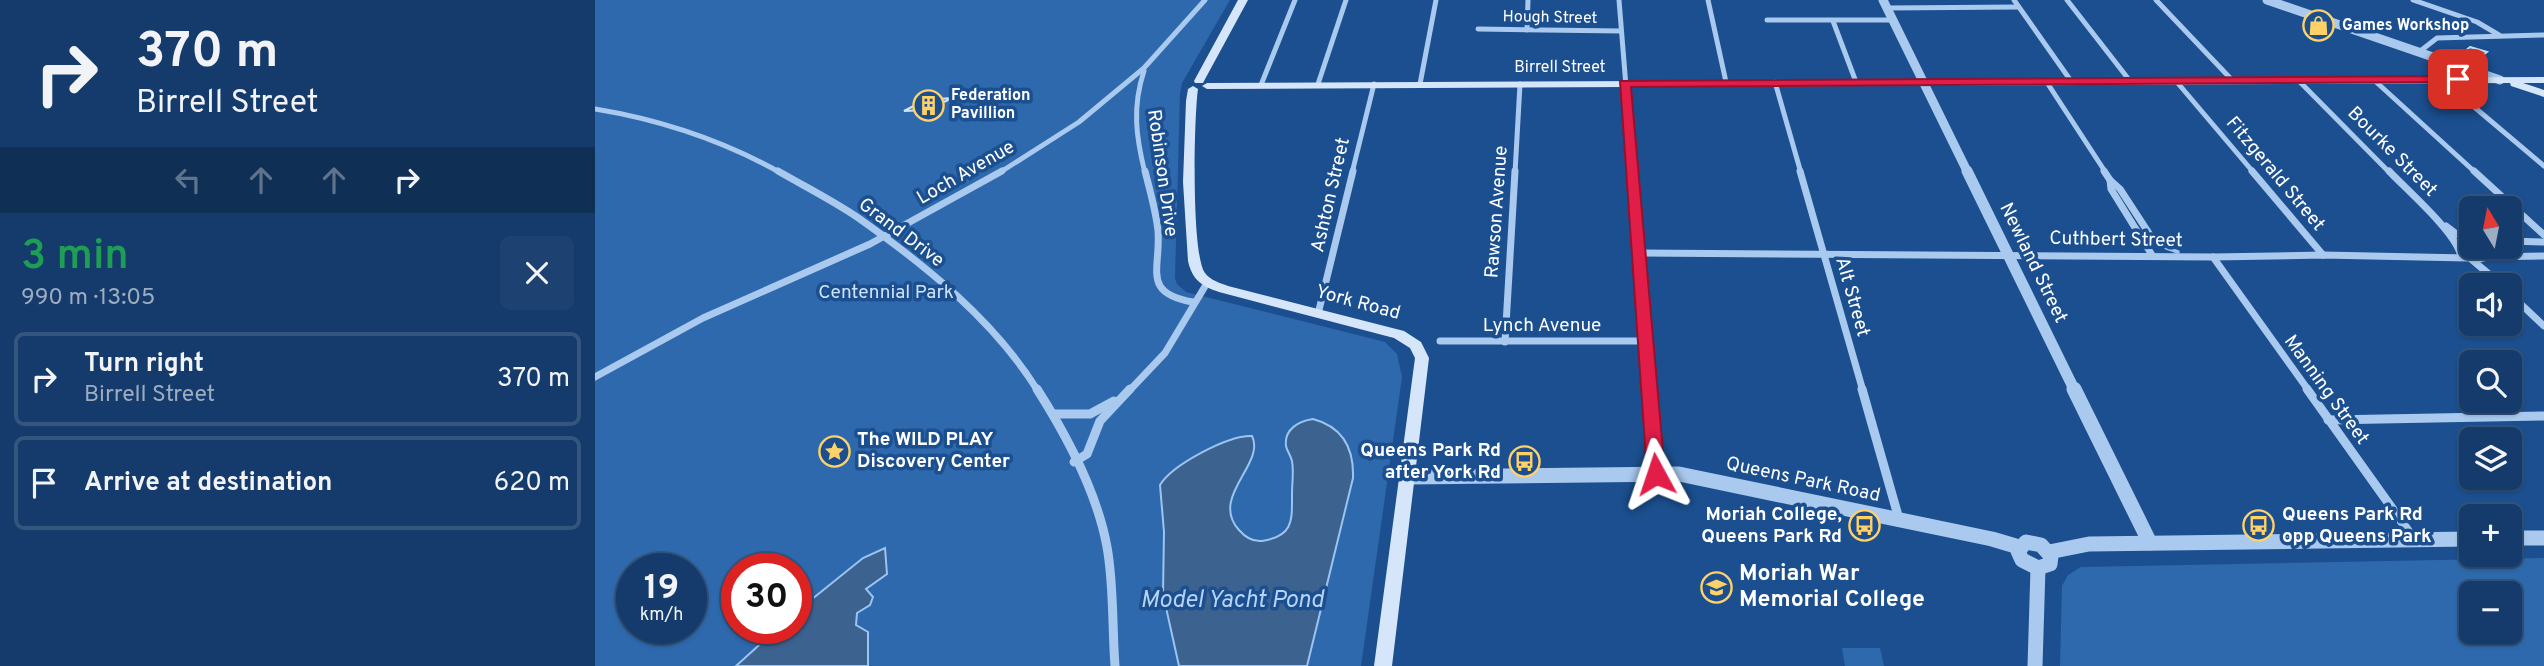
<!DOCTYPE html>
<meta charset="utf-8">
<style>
:root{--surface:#143b6b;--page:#1d4271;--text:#f1f3f6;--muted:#9dadc1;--line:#33557e}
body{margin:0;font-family:Overpass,sans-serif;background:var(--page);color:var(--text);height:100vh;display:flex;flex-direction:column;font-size:26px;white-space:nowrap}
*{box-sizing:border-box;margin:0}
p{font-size:23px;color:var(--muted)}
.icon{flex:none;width:38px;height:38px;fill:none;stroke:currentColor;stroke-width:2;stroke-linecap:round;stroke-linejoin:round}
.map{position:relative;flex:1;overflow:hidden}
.drawer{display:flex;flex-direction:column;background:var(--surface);width:595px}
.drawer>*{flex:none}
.banner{background:#143b6b;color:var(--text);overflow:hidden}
.needle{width:46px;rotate:350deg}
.fabs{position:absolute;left:1864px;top:196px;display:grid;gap:14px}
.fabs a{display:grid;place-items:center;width:63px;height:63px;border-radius:10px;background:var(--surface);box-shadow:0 2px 5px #0004,0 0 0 2px var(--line);font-size:35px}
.speed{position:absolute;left:21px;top:553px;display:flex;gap:14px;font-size:35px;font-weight:700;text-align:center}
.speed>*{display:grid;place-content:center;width:91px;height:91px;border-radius:50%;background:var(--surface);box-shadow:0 2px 5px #0004,0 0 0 2px var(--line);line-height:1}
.speed small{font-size:18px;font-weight:400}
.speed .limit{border:10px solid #d22;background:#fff;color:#111}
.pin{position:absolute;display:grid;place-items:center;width:60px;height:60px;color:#fff;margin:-30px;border-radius:14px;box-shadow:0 4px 10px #0006}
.me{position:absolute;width:77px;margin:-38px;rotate:355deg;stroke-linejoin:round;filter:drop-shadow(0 0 5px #0008)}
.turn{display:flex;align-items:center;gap:24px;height:147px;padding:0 21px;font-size:32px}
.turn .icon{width:91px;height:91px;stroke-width:2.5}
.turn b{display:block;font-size:49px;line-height:60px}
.lanes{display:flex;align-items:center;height:66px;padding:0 21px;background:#0003;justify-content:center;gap:35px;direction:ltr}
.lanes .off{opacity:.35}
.round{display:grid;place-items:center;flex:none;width:74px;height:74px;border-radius:10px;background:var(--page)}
.overview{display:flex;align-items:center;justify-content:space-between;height:119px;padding:0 21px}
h1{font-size:42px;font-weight:600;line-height:52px;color:#1e9e55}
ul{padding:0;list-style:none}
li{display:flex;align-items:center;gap:21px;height:94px;margin:0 14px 10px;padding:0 7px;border:4px solid var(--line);border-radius:10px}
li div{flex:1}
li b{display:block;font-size:26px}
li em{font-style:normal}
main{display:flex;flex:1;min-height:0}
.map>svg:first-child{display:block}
.green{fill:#2e69ad;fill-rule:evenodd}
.water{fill:#3c6290;stroke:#9cc4f0;stroke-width:2}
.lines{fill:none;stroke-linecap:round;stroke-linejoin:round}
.stream{stroke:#9cc4f0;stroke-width:3.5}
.building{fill:#4478b7;stroke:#cfe3fa;stroke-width:2}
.minor-far2{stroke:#a9c9ee;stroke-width:5}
.minor-far1{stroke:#a9c9ee;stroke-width:7}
.minor{stroke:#a9c9ee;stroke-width:9}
.tertiary-far2{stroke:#a9c9ee;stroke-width:9}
.tertiary-far1{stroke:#a9c9ee;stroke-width:11}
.tertiary{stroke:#a9c9ee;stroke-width:15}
.secondary{fill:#d6e6fa;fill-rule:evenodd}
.route{fill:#e11d48;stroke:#92132f;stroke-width:2}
.labels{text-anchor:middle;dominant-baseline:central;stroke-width:7;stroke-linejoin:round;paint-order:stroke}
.far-street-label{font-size:16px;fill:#fff;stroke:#1b4f8f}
.far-poi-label{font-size:16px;font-weight:bold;fill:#fff;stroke:#1b4f8f;text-anchor:start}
.street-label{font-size:19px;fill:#fff;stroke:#1b4f8f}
.park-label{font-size:19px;fill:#cfe3fa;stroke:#1b4f8f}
.poi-label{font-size:19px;font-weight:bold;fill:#fff;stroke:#1b4f8f;text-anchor:start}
.near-poi-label{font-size:23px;font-weight:bold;fill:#fff;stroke:#1b4f8f;text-anchor:start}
.near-water-label{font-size:24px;font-style:italic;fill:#b5d3f5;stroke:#1b4f8f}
</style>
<main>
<section class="drawer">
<div class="banner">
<div class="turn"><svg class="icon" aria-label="right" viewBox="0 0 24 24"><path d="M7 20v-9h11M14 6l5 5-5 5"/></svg><div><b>370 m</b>Birrell Street</div></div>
<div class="lanes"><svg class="icon off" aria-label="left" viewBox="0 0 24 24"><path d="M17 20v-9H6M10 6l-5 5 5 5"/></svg><svg class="icon off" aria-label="ahead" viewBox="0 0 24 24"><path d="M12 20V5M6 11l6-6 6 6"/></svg><svg class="icon off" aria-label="ahead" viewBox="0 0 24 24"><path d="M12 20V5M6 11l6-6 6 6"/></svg><svg class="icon" aria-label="right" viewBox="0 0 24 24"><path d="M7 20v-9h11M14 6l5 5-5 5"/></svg></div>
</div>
<div class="overview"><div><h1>3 min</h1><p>990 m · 13:05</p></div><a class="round"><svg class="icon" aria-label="close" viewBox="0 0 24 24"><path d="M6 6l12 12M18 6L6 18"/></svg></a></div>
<ul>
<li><svg class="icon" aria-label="right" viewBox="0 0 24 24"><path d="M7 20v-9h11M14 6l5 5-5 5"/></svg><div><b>Turn right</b><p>Birrell Street</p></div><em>370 m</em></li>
<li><svg class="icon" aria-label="arrive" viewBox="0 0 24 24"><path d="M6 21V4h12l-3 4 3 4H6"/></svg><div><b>Arrive at destination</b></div><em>620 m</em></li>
</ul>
</section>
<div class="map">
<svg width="1949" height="666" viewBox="0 0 1949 666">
<rect width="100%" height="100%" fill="#1b4f8f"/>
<g class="green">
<path d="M0,0H635L587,83L585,94L580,278L582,284L591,292L790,342L802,354L807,377L766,666H0ZM37,569H96V628H37ZM142,569H201V628H142Z"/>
<path d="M1949,558V666H1465L1467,586L1473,575L1486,567ZM1914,593V632H1876V593Z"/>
<path d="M1247,648H1285L1289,666H1250Z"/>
</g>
<g class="water">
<path d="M718,419C748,427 759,449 758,478L712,666H584L568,594L569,532L565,485C577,465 633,435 657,436C671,464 614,497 644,530C650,537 657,542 667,541C699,536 697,520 697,494C697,483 699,471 697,461C696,456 692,451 691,446C689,429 704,421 718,419Z"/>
<path d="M290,548L292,574L271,589L278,597L275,605L262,613L261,625L273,632V666H141L183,628H201V612L268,558Z"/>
</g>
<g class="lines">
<path class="stream" d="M1563,238L1569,247L1583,252"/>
</g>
<g class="building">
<path d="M1875,47L1892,52L1878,63L1861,58Z"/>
<path d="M357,98L333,110L309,111L330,100Z"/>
</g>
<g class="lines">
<g class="minor-far2">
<path d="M1024,0L1038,173"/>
<path d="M1113,0L1131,82"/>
<path d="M1419,0L1476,81"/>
<path d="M1472,0L1535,81"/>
<path d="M1561,0L1637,80"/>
<path d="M1818,0L1882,22L1904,35"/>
<path d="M1292,8L1423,7"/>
<path d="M1172,20H1298"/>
<path d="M1238,21L1261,82"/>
<path d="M883,29L1026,31"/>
<path d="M932,30L933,0"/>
<path d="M1824,52L1842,38L1949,35"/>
<path d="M549,71C537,107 541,137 550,173"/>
<path d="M1846,79L1949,166"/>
<path d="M1703,80L1795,173"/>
<path d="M1779,80L1881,173"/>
<path d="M1451,81L1511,173"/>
<path d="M1581,81L1659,173"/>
<path d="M1180,82L1206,173"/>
<path d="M723,84L751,0"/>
<path d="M825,84L841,0"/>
<path d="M666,85L700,0"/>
<path d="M0,109C67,120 127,140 186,173"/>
<path d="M404,173L484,122L549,68L610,0"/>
<path d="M757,173L779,84"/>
<path d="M920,173L925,84"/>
</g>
<g class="minor-far1">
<path d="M183,171C209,186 237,200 262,217C330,265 399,320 443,391"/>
<path d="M550,171C555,191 561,211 563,231C566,269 546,293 598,302"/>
<path d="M1037,171L1055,391"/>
<path d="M1205,171L1268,391"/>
<path d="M1509,171L1515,180L1516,189L1557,255"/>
<path d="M1657,171L1728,255"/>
<path d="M1794,171C1812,190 1858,230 1865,253L1880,260L1892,257"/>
<path d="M1879,171L1949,235"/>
<path d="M1515,180L1525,189L1555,235"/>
<path d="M1851,226L1876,245"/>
<path d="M1914,241L1949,242"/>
<path d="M1880,247L1892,257"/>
<path d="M1044,253L1618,257L1728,255L1872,258"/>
<path d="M1618,257L1714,391"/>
<path d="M1892,257L1949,256"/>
<path d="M1876,259L1907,285"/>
<path d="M1914,293L1949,326"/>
<path d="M723,314L758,171"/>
<path d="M845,341H1050"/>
<path d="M910,342L920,171"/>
<path d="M0,377L108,318L275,244L407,171"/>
<path d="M534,391L570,353L612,283"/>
</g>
<g class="minor">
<path d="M442,389C472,436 502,492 512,547C519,585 517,627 520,666"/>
<path d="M1054,389L1061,473"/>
<path d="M1267,389L1304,519"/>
<path d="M1712,389L1819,539"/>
<path d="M458,414H495L519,401"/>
<path d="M1733,420L1949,416"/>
<path d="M479,462L492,454L505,421L535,389"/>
</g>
<g class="tertiary-far2">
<path d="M1288,0L1373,173"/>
<path d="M1672,0L1905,80"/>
</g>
<path class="tertiary-far1" d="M1372,171L1480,391"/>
<g class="tertiary">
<path d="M1479,389L1555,543"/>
<path d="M814,477L1084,474L1397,539L1424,547"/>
<path d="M1914,538H1949"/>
<path d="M1431,542L1446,545L1456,556L1455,564L1443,568L1427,560L1423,551Z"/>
<path d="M1454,552L1494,544L1876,539"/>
<path d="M1440,666L1443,568"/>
</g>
<g class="secondary">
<path d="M643,0H653L609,81L608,83H600L599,81Z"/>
<path d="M1949,77V83H1928L1949,90V97L1916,86L1915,83L612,89L607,86L612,83Z"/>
<path d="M598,86L603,89C599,117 596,254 610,273C615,280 625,283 633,286L809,331L826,342L834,358L797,666H779L820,358L815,348L799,338L624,292C606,286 597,279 593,261L588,182L591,101L593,89Z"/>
</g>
</g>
<path class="route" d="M1863,76L1867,77V82L1036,87L1070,474L1067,479H1054L1052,474L1025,81Z"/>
<defs>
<symbol id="shop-ring" viewBox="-11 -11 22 22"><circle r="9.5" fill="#1b4f8f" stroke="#ffd166" stroke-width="1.5"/><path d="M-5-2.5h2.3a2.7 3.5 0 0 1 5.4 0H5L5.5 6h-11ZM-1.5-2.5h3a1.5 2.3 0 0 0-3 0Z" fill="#ffd166"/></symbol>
<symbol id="building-ring" viewBox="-11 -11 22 22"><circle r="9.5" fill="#1b4f8f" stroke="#ffd166" stroke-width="1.5"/><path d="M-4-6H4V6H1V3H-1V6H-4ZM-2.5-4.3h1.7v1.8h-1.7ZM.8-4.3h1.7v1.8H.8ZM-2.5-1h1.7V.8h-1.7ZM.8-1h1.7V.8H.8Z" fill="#ffd166"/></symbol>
<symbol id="sight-ring" viewBox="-11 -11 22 22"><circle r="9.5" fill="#1b4f8f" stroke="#ffd166" stroke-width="1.5"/><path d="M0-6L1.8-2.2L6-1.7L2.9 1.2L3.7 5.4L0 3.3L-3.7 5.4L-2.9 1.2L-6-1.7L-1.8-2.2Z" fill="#ffd166"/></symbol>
<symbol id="bus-ring" viewBox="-11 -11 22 22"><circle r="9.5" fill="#1b4f8f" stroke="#ffd166" stroke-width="1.5"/><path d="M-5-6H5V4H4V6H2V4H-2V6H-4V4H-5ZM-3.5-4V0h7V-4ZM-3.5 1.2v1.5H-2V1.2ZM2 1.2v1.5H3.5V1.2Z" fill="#ffd166"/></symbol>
<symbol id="school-ring" viewBox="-11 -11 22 22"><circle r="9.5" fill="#1b4f8f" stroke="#ffd166" stroke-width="1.5"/><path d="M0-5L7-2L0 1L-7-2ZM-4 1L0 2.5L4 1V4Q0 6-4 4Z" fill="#ffd166"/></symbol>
</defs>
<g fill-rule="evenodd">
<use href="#shop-ring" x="1706" y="8" width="35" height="35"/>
<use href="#building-ring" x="316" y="88" width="35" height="35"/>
<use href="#sight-ring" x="222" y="434" width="35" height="35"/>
<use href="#bus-ring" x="912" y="444" width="35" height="35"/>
<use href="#bus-ring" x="1252" y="508" width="35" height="35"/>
<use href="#bus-ring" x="1646" y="508" width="35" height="35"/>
<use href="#school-ring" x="1104" y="570" width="35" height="35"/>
</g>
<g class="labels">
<g class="far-street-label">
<text transform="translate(955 18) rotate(1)">Hough Street</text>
<text x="965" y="68">Birrell Street</text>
</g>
<g class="far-poi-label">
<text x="1747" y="26">Games Workshop</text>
<text x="356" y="96">Federation<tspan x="356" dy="18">Pavillion</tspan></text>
</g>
<g class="street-label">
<text transform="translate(1797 152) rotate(45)">Bourke Street</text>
<text transform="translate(371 173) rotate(-30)">Loch Avenue</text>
<text transform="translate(567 173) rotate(82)">Robinson Drive</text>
<text transform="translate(1680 174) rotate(50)">Fitzgerald Street</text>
<text transform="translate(736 195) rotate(-77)">Ashton Street</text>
<text transform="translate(902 212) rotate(-86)">Rawson Avenue</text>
<text transform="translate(306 233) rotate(37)">Grand Drive</text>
<text transform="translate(1521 240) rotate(1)">Cuthbert Street</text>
<text transform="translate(1438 263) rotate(64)">Newland Street</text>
<text transform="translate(1257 297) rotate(74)">Alt Street</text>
<text transform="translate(763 303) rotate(15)">York Road</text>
<text x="947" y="326">Lynch Avenue</text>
<text transform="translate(1731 390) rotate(54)">Manning Street</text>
<text transform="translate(1208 480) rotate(12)">Queens Park Road</text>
</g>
<g class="park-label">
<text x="291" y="293">Centennial Park</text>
</g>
<g class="poi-label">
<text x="262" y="440">The WILD PLAY<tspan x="262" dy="22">Discovery Center</tspan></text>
<text x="906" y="451" text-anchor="end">Queens Park Rd<tspan x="906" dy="22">after York Rd</tspan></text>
<text x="1247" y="515" text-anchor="end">Moriah College,<tspan x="1247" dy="22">Queens Park Rd</tspan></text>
<text x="1687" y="515">Queens Park Rd<tspan x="1687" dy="22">opp Queens Park</tspan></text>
</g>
<g class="near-poi-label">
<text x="1144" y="574">Moriah War<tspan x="1144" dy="26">Memorial College</tspan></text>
</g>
<g class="near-water-label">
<text x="637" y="601">Model Yacht Pond</text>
</g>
</g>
</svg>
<div class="fabs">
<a><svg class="needle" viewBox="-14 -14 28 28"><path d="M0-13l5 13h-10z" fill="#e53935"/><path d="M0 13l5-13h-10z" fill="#9dadc1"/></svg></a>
<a><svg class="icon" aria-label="sound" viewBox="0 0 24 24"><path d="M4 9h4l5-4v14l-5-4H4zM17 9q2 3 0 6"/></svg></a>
<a><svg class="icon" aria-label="search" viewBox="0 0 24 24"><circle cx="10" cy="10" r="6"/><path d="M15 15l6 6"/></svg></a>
<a><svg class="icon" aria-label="layers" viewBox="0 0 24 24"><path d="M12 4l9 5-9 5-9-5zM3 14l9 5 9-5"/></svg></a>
<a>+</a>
<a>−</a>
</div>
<div class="speed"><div>19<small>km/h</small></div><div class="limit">30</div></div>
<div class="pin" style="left:1863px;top:79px;background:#d93025"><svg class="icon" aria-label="arrive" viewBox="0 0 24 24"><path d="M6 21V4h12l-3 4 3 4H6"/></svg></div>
<svg class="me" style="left:1061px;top:474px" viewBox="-20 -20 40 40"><path d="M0-17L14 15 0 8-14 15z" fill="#e11d48" stroke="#fff" stroke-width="4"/></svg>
</div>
</main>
